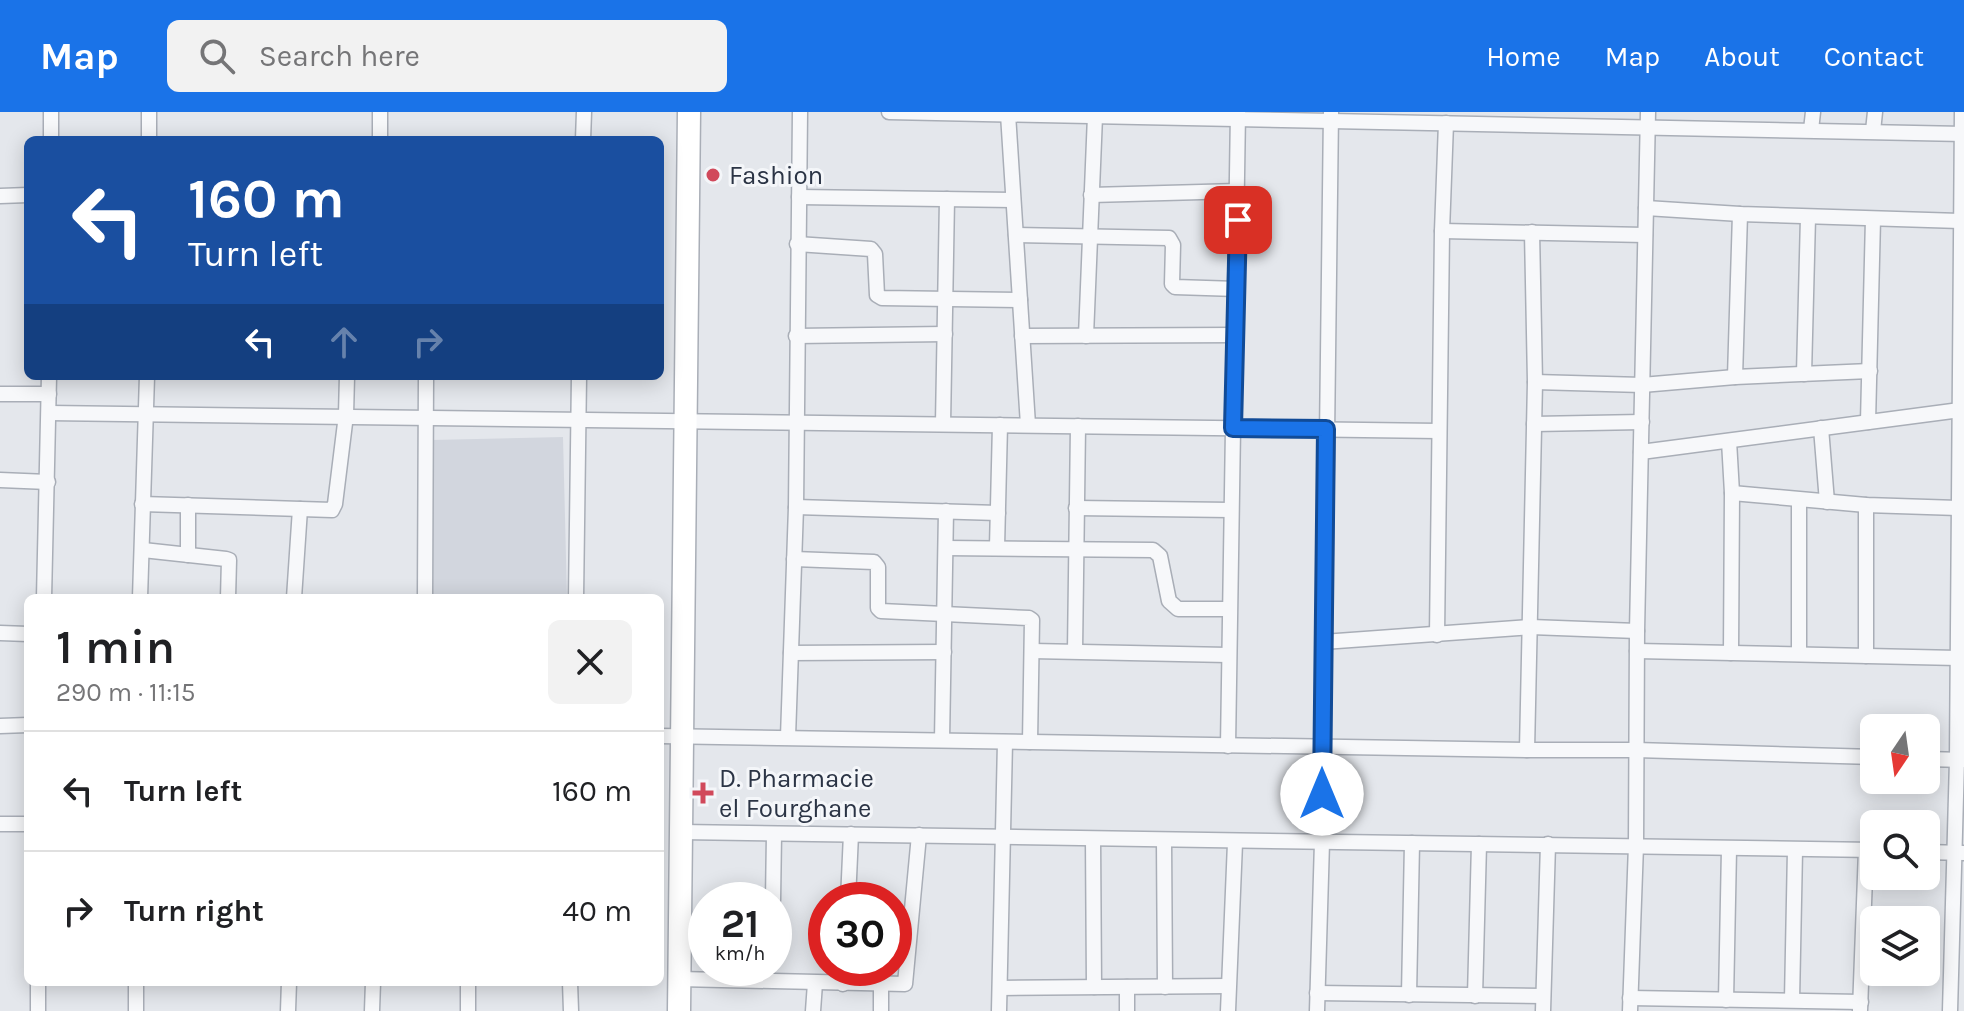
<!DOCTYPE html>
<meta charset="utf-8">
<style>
:root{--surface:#fff;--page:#f2f2f2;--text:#202124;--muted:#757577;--line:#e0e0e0;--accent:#1a73e8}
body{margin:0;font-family:Karla,sans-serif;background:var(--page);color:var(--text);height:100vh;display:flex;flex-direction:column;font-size:30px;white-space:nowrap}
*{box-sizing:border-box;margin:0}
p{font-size:26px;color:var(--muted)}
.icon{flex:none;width:44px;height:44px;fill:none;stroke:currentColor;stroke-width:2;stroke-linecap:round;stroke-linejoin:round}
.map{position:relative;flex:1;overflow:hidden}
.side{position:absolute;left:24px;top:482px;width:640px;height:392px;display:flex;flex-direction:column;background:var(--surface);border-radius:12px;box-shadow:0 4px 20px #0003}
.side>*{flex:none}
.banner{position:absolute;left:24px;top:24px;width:640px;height:244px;border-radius:12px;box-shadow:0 4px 20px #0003;background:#1a4fa0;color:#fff;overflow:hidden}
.needle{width:52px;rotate:193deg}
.controls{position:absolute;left:1860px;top:602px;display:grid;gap:16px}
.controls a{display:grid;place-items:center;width:80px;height:80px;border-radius:12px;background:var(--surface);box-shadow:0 4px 20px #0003;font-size:40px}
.speed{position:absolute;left:688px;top:770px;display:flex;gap:16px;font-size:40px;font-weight:700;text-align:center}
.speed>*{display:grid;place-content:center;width:104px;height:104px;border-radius:50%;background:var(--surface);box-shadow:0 4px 20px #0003;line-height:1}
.speed small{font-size:20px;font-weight:400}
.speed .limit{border:12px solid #d22;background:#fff;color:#111}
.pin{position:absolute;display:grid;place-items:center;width:68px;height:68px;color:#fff;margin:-34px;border-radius:16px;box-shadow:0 4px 12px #0006}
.me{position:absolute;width:88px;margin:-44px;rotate:0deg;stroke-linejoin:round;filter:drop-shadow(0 0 6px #0008)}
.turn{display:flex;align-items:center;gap:28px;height:168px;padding:0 32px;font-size:36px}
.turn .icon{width:104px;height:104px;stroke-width:2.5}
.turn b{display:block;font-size:56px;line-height:68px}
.lanes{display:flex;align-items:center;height:76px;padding:0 32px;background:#0003;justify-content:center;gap:40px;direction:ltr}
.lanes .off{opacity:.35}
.round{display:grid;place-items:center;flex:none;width:84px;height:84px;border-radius:12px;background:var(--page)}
.overview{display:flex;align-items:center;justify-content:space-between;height:136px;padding:0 32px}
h1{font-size:48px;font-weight:600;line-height:60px}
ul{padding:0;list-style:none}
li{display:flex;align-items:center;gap:24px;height:120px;padding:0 32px;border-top:2px solid var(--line)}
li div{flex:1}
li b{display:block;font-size:30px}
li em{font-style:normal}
header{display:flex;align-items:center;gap:48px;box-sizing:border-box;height:112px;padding:0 40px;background:var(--accent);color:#fff}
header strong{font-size:38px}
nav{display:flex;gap:44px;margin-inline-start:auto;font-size:28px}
.search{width:560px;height:72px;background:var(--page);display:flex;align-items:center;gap:20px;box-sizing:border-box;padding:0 28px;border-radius:12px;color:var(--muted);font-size:30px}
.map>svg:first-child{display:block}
.built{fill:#d2d6de}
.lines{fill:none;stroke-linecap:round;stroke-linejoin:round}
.street-casing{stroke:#a9aeb7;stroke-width:17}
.secondary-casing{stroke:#a9aeb7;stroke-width:25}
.street{stroke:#f7f8fa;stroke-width:14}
.secondary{stroke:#fff;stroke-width:22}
.route-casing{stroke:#114b97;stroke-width:20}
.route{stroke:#1a73e8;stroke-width:14}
.poi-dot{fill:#d1495b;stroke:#f4f6f9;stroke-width:3}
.labels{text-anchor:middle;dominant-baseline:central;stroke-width:6;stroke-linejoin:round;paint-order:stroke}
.poi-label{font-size:26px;fill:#2b3445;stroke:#f4f6f9;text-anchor:start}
</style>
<header>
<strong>Map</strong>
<div class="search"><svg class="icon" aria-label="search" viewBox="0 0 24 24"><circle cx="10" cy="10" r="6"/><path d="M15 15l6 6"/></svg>Search here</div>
<nav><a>Home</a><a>Map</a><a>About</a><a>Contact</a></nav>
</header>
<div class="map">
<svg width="1964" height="899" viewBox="0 0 1964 899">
<rect width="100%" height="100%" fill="#e4e7ec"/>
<path class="built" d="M563,325L567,486H430L431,328Z"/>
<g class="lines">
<defs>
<g id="street">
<path d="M51,0V28"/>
<path d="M380,0V28"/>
<path d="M889,0L1964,22"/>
<path d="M1008,2L1028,313"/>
<path d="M1811,18L1813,0"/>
<path d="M1873,19L1875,0"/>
<path d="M149,28V0"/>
<path d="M583,28L584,0"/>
<path d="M1091,83L1238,79"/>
<path d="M0,84L28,83"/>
<path d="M799,85L1013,88"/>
<path d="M1646,96L1740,102L1960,109"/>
<path d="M1442,119L1645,123"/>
<path d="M1016,123L1169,126L1173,133L1172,172L1175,175L1237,177"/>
<path d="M797,132L871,137L875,142L877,183L882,186L1020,188"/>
<path d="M796,224L945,222"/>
<path d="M1022,224L1236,223"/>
<path d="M1086,224L1095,4"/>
<path d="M1804,262L1808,105"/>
<path d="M1735,265L1740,102"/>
<path d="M1535,270L1642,273L1735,265L1870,259"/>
<path d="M0,282H49"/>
<path d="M49,301L1439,319"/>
<path d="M1868,310L1873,107"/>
<path d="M943,312L947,87"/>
<path d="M1534,312L1642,310"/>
<path d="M1821,316L1827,390"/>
<path d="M1729,329L1732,381L1731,541"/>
<path d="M1641,340L1960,298"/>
<path d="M0,368L48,370"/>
<path d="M1732,381L1866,393L1958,396"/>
<path d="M142,392L332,398L335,392L346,303L347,264"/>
<path d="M1866,393V544"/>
<path d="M796,395L998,401"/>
<path d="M1076,396L1231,398"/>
<path d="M997,435L1000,313"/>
<path d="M946,436L1153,438L1160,444L1169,489L1178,497H1229"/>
<path d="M143,438L226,447L229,448L228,486"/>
<path d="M188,443V393"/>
<path d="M794,447L874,450L878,455V496L881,499L1029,506L1032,508L1030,630"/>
<path d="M44,486L49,264"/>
<path d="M140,486L147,264"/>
<path d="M294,486L300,397"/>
<path d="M425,486L426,264"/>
<path d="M576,486L579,264"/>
<path d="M0,521L28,522"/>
<path d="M1437,523L1442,119L1446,11"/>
<path d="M1323,530L1531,515L1637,519"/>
<path d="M1032,539L1228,543"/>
<path d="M1075,539L1078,314"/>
<path d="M1637,539L1958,546"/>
<path d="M791,541L944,540"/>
<path d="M1799,542V388"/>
<path d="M0,614L28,613"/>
<path d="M660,624L1527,638H1636L1874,645"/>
<path d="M788,625L796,395L800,0"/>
<path d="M942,628L946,399"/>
<path d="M1228,634L1238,0"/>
<path d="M1527,638L1535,270L1532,120"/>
<path d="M1926,647L1964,648"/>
<path d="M0,712H28"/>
<path d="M681,720L1874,738"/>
<path d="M1093,727L1094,875"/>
<path d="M1164,729L1165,875"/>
<path d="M1926,740L1964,741"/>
<path d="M773,788L774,722"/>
<path d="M848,788L851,722"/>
<path d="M679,867L905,872L919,723"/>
<path d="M468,870V899"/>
<path d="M570,870L571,899"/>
<path d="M843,872L844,856"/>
<path d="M1127,875V899"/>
<path d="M1000,876L1228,874"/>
<path d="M1317,881L1543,884"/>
<path d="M1409,883L1412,731"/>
<path d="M1475,884L1479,732"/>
<path d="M1630,886L1861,890"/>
<path d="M1726,888L1729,737"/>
<path d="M1792,888L1795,738"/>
<path d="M1860,898L1866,738"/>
<path d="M38,899V870"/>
<path d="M136,899V870"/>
<path d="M288,899L289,870"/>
<path d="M372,899L373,870"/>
<path d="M813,899L815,871"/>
<path d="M881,899V873"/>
<path d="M999,899L1005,630"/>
<path d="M1228,899L1235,731"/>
<path d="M1317,899L1322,730L1331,0"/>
<path d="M1543,899L1548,732"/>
<path d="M1630,899L1636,733L1637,519L1648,0"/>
<path d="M1950,899L1957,648L1962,0"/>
</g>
<path id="secondary" d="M679,899L689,0"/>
</defs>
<use href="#street" class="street-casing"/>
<use href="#secondary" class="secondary-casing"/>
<use href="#street" class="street"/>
<use href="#secondary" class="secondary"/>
</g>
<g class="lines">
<defs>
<path id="route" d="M1238,108L1233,316L1326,317L1322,682"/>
</defs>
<use href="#route" class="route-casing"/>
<use href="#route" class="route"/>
</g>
<g class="poi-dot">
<circle cx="713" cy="63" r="8"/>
<path d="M699 669h8v8h8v8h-8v8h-8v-8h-8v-8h8z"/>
</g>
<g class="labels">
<g class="poi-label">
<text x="729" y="63">Fashion</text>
<text x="719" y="666">D. Pharmacie<tspan x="719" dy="30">el Fourghane</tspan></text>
</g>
</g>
</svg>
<div class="controls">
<a><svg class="needle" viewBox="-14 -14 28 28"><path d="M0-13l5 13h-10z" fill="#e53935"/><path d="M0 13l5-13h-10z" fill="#757577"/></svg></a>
<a><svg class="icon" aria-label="search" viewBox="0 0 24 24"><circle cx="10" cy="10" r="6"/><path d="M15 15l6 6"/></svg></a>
<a><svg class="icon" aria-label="layers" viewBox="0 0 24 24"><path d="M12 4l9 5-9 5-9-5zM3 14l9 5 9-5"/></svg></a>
</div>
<div class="speed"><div>21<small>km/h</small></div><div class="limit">30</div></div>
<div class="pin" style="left:1238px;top:108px;background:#d93025"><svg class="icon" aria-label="arrive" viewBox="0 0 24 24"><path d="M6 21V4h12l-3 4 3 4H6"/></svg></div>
<svg class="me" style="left:1322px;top:682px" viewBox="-20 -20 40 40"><circle r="19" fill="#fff"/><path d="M0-13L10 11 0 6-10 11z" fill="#1a73e8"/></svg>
<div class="banner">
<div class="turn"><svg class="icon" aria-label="left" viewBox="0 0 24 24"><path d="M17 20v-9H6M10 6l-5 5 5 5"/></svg><div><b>160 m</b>Turn left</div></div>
<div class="lanes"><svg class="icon" aria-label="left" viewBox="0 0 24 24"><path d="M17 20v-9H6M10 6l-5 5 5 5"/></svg><svg class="icon off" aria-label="ahead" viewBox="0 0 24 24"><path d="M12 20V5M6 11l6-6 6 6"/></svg><svg class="icon off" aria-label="right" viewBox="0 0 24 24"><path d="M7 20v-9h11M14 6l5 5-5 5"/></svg></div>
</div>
<section class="side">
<div class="overview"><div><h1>1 min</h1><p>290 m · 11:15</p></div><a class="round"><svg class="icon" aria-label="close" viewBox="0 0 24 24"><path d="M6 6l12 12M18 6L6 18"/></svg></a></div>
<ul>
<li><svg class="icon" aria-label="left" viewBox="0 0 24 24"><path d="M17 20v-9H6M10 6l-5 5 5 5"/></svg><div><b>Turn left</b></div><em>160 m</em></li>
<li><svg class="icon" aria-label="right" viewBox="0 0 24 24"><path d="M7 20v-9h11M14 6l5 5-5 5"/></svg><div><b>Turn right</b></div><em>40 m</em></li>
</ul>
</section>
</div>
